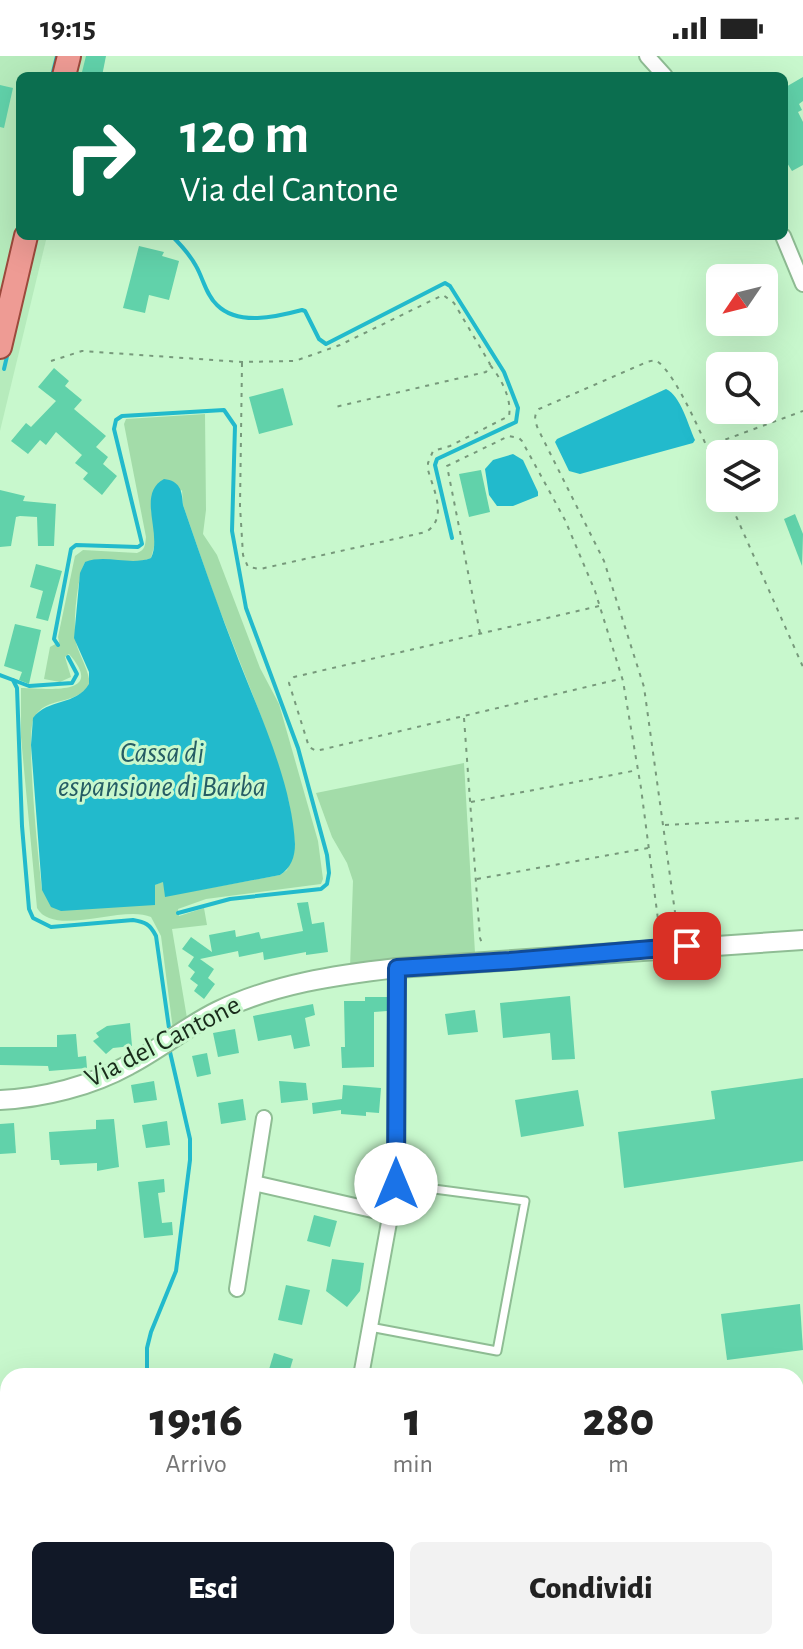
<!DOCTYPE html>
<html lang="it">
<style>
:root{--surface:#fff;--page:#f2f2f2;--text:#222;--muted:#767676;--accent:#111827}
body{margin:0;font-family:"Alegreya Sans",sans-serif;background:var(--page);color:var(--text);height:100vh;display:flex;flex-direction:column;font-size:30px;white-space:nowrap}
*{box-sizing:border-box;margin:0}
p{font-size:26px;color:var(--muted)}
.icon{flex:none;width:44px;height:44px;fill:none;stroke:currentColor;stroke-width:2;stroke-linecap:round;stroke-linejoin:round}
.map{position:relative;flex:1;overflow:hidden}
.panel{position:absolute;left:0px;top:1312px;width:804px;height:282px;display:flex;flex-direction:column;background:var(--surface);border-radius:24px 24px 0 0;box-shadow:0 8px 32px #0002}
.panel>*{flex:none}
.guide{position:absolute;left:16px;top:16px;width:772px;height:168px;border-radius:12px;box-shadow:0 8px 32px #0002;background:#0b6e4f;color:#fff;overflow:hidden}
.needle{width:52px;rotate:235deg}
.fabs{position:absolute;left:706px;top:208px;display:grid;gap:16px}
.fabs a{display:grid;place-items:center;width:72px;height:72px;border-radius:12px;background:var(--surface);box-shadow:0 8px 32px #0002;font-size:40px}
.pin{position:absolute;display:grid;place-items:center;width:68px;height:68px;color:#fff;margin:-34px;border-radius:16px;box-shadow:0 4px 12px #0006}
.me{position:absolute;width:88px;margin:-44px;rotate:0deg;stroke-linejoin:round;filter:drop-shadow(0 0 6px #0008)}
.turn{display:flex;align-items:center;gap:28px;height:168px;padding:0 32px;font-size:36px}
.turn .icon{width:104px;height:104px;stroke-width:2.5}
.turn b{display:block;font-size:56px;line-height:68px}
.eta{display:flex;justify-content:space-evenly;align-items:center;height:136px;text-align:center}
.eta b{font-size:48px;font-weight:800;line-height:56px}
.button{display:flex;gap:16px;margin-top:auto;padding:16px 32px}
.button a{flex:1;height:92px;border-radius:12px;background:var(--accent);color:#fff;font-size:32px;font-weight:800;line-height:92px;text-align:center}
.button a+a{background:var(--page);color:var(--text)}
.status{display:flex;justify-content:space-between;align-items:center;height:56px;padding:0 40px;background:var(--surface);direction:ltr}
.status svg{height:22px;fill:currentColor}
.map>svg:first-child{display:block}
.built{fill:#b6ebbc}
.green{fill:#a3dca9;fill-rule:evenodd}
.water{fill:#22bacc}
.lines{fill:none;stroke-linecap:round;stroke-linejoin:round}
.stream{stroke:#22bacc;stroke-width:4}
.building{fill:#61d2aa}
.service-casing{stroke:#8fbd94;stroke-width:11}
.minor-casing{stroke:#8fbd94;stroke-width:18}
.tertiary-casing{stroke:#8fbd94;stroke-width:22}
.primary-casing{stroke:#9c493c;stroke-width:26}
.path{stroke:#77997b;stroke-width:2;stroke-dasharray:4 6;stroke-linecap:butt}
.service{stroke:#fff;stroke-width:7}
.minor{stroke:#fff;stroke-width:14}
.tertiary{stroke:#fff;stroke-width:18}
.primary{stroke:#ee9b94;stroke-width:22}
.route-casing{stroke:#114b97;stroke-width:20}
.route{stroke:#1a73e8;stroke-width:14}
.labels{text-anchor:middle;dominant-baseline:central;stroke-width:6;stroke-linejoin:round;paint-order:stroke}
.street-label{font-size:28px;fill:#192b1b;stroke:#c8f8cd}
.water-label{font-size:30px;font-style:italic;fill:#255d65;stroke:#c8f8cd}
</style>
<div class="status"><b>19:15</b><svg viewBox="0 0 49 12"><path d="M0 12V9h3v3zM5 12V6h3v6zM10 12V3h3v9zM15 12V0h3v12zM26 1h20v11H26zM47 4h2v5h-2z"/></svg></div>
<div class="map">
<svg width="803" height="1593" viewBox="0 0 803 1593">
<rect width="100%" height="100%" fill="#c8f8cd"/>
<path class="built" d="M0,0H90L85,20H20V180H47L0,375Z"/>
<g class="green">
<path d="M205,358L206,454L203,478L217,499L260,612L279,648L318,785L323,823L321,828L206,843L178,853L179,860L204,852L207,869L172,873L188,968L173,974L161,880L151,861C123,848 54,882 37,852L21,681V632C43,632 108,642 69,598L65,601L71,621L60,626L44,623L50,591L59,586L58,581L75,500L83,494L137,497C145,494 145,490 146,481L124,368L126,363ZM182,434L183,449L215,542L261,660L289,746L295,789L287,814L280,819L165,840L164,825L155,829V848L42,834C39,809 25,677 34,662C46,639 75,651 90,628C88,614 83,606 78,593C71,576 77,522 85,506L142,505L151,502L156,483L151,452Z"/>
<path d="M464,707L475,897L473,900L350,912L353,825L347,807L332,781L316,737Z"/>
</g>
<g class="water">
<path d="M666,333C681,340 688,369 695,384L693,387L580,418L569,415L555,386L557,383Z"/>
<path d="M513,398L523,404L538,436V440L513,450H497L489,439L485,413L493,404Z"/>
<path d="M164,423C180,425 182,434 183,449C201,501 219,554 239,605C261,661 292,728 295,788C295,801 291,812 280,819L165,841L163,826L155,829V849L61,855L51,851L42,834L31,689L33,662C48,642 76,650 89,628V616L74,582L80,517L85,506C106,498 130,510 151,502C163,478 136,438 164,423Z"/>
<path d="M98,1586H154L161,1588L159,1593H102L96,1591Z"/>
</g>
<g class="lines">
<g class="stream">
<path d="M52,20L57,0"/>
<path d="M172,180C181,189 190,199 196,210C203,222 206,239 217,249C238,270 276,261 302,254L305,255L319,283L326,288L445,227L450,230L504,316L518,352L516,366L437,403L435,409L452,482"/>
<path d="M4,313L8,296"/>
<path d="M58,589L54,583L71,493L76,489L138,491L142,488L114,373L116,364L122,360L224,354L235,370L232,475L246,552L298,692L327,799L329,817L327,828L321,833L230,843L178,857"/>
<path d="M0,619L13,624L17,632L22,770L29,853L33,862L51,871L133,864C145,866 150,868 156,880L169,972"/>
<path d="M13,624L29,630L72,627L77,618L68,601"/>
<path d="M147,1320V1292L151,1276L176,1215L190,1104V1083L170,996"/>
</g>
</g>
<g class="building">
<path d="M86,0H106L102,20H81Z"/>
<path d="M803,21V45L799,48L802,54L798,56L803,66V109L792,115L784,102V32Z"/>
<path d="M0,29L13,32L4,72L0,71Z"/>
<path d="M139,190L164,196L162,200L179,205L169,244L149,239L145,257L123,252Z"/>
<path d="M54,312L69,325L65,330L82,344L74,353L106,380L96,391L108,401L103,408L117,420L102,439L83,423L88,417L75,407L82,399L56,376L46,389L40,384L28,398L11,385L26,367L31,371L56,345L38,331Z"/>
<path d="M283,332L293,369L259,378L249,341Z"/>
<path d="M481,414L490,456L469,461L459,418Z"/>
<path d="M0,434L25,440L23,445L56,448L54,490H38L37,461L20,460L16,461L11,490L0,491Z"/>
<path d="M795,458L803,478L802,510L784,463Z"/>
<path d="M36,508L62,515L48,565L36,562L43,535L30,531Z"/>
<path d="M15,568L41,574L29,628L19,624L22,616L4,610Z"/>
<path d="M308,846L312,868L324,866L328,896L306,899V896L264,904L263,896L239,901L238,895L200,903L214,913L208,922L215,928L204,943L194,935L198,929L190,923L195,916L188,910L194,901L182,893L191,881L212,896L209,879L235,874L236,881L259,876L261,883L303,875L297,847Z"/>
<path d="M570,940L575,1003L552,1004L550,977L503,982L500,947Z"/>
<path d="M365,941H387V955L374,956V1011L342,1012L341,991H345L344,945H365Z"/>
<path d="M313,948L315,959L305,962L310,990L294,993L291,979L258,985L253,960Z"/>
<path d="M475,954L478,976L448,979L445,958Z"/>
<path d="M130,967L132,990L113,992L106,998L93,985L99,981L96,977L107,970Z"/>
<path d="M235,973L239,997L218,1001L213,977Z"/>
<path d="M76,978L78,1001L86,1000L87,1012L49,1015L48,1010L0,1009V991H57V979Z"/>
<path d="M207,997L211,1018L197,1021L192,1000Z"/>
<path d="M803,1022V1105L624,1132L618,1076L715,1063L711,1035Z"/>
<path d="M154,1025L157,1044L134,1047L131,1029Z"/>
<path d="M279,1025L306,1027L308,1044L281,1047Z"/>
<path d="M343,1029L381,1032L379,1057L366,1056V1060L341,1058V1054L313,1058L312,1047L342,1043Z"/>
<path d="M578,1034L584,1070L521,1081L515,1044Z"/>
<path d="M243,1043L246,1064L221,1068L218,1047Z"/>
<path d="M114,1063L119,1111L97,1115V1107L60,1109L59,1104H51L49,1076L96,1073V1064Z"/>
<path d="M167,1065L170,1089L146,1092L142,1069Z"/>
<path d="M14,1067L16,1097L0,1098V1068Z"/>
<path d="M164,1123L165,1136L158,1137L162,1167L172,1166L173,1179L144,1182L138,1126Z"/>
<path d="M314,1159L337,1165L330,1191L307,1185Z"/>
<path d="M332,1203L364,1207L360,1235L347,1251L326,1235Z"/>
<path d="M286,1229L310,1234L302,1269L278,1264Z"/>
<path d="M800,1248L803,1294L727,1304L721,1258Z"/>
<path d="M274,1297L293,1303L288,1320H267Z"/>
</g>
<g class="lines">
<defs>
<path id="service" d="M370,1271L497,1295L525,1145L396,1128"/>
<g id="minor">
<path d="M647,0L665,20"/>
<path d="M783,180L803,228"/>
<path d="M254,1127L390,1158"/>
<path d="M237,1233L264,1062"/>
<path d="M361,1320L396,1128L397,912"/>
<path d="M0,1404L8,1403"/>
<path d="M656,1586L670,1593"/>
</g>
<path id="tertiary" d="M0,1044C43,1042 91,1030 129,1009C160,993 187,970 218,955C274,928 336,919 397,912L803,884"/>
<g id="primary">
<path d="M64,20L69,0"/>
<path d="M0,291L26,180"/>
</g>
</defs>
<use href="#service" class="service-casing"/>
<use href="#minor" class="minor-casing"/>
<use href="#tertiary" class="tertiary-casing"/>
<use href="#primary" class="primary-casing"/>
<g class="path">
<path d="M51,305L82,295L242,306L295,305L340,289L443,239L454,247L490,308L486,316L335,351"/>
<path d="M242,307L240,450L243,499L248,511L260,513L426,476C448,462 434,435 428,414V407L433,395L450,390L509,360C512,343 501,322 490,309"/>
<path d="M716,387L803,355"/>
<path d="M728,442L803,611"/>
<path d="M599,550L294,621L289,627L309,691L316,695L620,623"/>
<path d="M480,577L447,410L509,380L519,382L522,385L565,464L595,535L623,625L641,732L660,879"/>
<path d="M464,662L480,882L483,890"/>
<path d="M471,746L638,714"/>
<path d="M665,769L803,762"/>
<path d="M477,823L648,792"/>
<path d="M678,878L644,631L604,505L538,373C535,365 533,360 539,353L647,306L655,304C676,314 710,398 720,422"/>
</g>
<use href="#service" class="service"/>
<use href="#minor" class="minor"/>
<use href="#tertiary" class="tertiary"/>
<use href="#primary" class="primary"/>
</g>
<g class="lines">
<defs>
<path id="route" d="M396,1128L397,912L510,905L687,890"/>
</defs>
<use href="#route" class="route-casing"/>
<use href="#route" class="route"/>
</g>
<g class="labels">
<g class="street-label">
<text transform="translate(163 986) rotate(-27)">Via del Cantone</text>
</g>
<g class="water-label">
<text x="162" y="697">Cassa di<tspan x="162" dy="34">espansione di Barba</tspan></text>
</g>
</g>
</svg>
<div class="fabs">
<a><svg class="needle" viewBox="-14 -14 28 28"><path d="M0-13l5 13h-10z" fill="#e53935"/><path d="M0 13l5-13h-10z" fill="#767676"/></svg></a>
<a><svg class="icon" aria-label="search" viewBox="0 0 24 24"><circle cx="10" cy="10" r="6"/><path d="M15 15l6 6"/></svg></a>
<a><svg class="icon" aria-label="layers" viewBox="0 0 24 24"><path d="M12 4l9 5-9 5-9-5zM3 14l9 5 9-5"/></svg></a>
</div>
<div class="pin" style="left:687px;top:890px;background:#d93025"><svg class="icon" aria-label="arrive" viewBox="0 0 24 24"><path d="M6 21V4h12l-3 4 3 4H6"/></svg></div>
<svg class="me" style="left:396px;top:1128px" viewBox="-20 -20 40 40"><circle r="19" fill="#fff"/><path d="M0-13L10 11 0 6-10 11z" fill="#1a73e8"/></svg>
<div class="guide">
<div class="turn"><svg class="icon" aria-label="right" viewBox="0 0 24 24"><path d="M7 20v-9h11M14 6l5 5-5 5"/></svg><div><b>120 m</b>Via del Cantone</div></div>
</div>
<section class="panel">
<div class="eta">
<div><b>19:16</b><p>Arrivo</p></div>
<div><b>1</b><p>min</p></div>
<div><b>280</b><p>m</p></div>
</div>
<div class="button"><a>Esci</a><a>Condividi</a></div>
</section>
</div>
